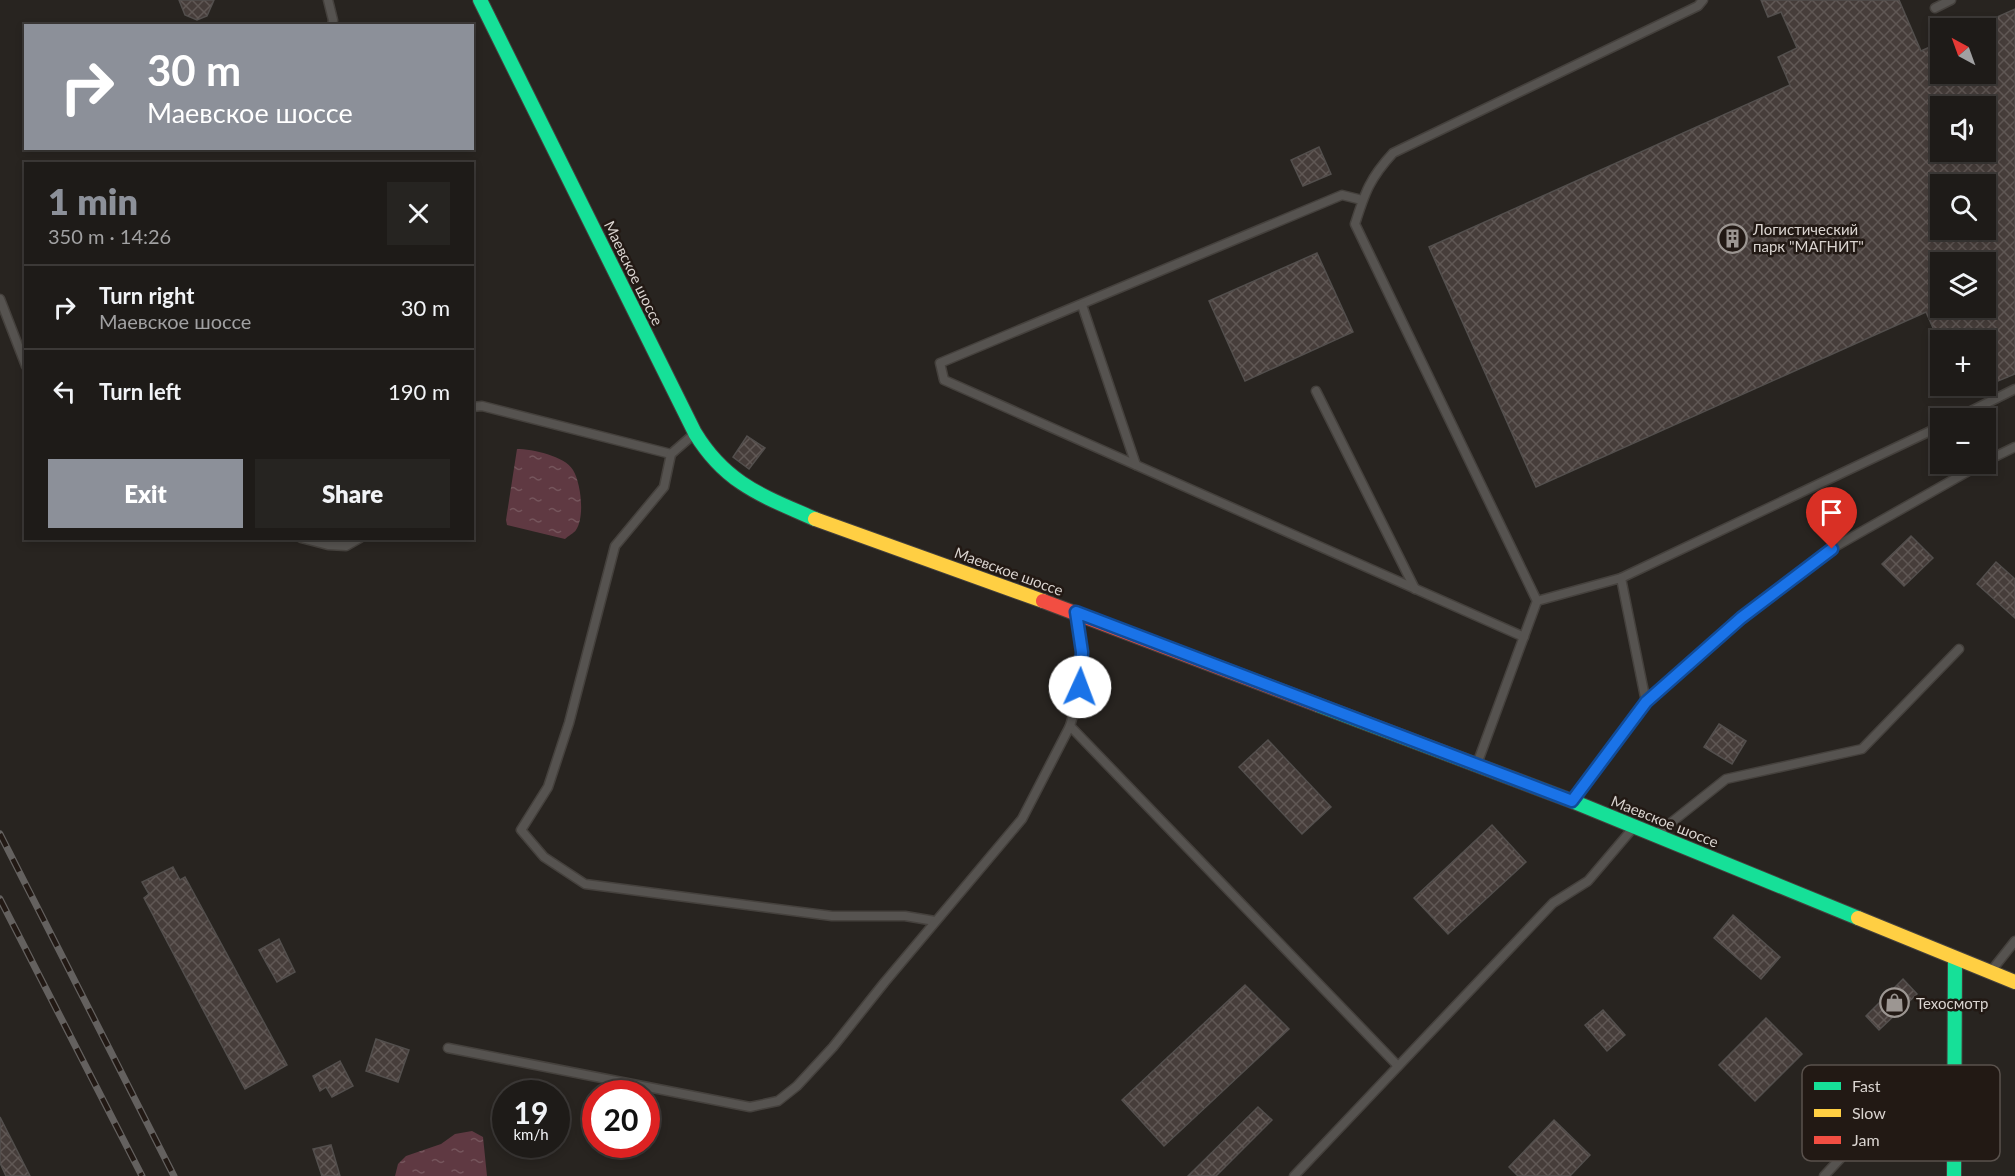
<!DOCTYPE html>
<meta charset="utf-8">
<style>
:root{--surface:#1e1b18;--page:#262421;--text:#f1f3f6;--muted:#a1a1a2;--line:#3c3937;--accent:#8c9099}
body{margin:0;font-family:Lato,sans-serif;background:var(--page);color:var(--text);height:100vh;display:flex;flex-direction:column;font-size:22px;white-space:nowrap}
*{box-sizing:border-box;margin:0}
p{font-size:20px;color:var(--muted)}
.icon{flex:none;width:33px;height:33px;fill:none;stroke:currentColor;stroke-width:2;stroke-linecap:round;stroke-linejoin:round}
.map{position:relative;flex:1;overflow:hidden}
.panel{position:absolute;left:24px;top:162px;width:450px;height:378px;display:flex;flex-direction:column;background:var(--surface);border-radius:0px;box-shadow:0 3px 9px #0003,0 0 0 2px var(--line)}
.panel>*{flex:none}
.hud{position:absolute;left:24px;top:24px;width:450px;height:126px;border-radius:0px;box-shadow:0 3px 9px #0003,0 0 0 2px var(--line);background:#8c9099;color:#fff;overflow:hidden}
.needle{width:39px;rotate:319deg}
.controls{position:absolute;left:1930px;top:18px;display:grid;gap:12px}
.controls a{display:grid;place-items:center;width:66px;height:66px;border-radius:0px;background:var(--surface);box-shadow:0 3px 9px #0003,0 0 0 2px var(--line);font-size:30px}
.speed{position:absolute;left:492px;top:1080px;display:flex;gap:12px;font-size:30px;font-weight:700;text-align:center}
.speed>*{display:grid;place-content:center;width:78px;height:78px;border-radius:50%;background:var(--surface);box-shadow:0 3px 9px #0003,0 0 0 2px var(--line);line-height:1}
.speed small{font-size:15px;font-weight:400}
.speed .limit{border:9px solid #d22;background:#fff;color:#111}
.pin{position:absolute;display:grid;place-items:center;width:51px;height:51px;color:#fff;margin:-62px -26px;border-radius:50% 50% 50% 0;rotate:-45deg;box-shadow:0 0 6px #0007}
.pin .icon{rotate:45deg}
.me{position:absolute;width:66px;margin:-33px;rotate:2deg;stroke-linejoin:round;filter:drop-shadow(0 0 4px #0008)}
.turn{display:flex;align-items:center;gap:21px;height:126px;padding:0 24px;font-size:27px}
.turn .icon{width:78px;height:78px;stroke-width:2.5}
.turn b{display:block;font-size:42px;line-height:51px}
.round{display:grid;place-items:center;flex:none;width:63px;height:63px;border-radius:0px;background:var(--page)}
.headline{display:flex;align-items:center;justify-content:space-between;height:102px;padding:0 24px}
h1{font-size:36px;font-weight:800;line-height:45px;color:var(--accent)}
.primary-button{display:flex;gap:12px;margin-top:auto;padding:12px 24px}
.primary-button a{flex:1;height:69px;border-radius:0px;background:var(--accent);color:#fff;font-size:24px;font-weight:800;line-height:69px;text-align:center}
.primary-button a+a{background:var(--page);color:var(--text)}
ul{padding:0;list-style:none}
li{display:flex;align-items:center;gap:18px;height:84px;padding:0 24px;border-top:2px solid var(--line)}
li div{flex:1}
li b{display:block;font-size:22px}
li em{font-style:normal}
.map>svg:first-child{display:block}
.water{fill:url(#water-ripples)}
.building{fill:url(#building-cross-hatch);stroke:#534f4d;stroke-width:1.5;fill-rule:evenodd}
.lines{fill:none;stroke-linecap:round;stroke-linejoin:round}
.lane-casing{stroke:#45413d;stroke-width:11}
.fast-casing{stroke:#45413d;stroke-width:16}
.slow-casing{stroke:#45413d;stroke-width:16}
.jam-casing{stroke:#45413d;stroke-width:16}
.lane{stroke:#565350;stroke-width:8}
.fast{stroke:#16e098;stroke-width:14}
.slow{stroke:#ffcf43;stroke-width:14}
.jam{stroke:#f24e42;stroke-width:14}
.rail-casing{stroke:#64615f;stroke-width:7}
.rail{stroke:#221914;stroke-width:4.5;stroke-dasharray:14;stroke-linecap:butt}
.route-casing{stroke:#114b97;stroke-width:15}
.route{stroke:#1a73e8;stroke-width:10}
.labels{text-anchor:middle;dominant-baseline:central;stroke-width:5;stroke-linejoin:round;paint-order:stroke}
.poi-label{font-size:15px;fill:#dad4d0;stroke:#221914;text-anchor:start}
.street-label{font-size:15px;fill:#dad4d0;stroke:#221914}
.key{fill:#221914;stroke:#59514c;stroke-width:1.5}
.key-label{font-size:16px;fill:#dad4d0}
</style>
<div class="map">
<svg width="2015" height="1176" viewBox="0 0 2015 1176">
<defs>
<pattern id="water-ripples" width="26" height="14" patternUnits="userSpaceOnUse" patternTransform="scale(1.5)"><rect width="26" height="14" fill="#5f3942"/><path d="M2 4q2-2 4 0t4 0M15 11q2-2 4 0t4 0" fill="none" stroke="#75555c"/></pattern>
<pattern id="building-cross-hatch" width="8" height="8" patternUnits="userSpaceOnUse" patternTransform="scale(1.5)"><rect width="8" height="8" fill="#463d3a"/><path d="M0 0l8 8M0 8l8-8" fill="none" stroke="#605855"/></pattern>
</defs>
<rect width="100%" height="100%" fill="#282420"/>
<g class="water">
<path d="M517,449C532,449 565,456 573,470C581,483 585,517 576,530C574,533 568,536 565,539L507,525L506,520Z"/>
<path d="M472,1131L483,1137L487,1176H395L398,1164L406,1156L441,1144L455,1134Z"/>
</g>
<g class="building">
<path d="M179,0H214L207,16L197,20L185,15Z"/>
<path d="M1761,0H1899L1921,51L1941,42V74H1986V22L2015,9V374L1986,386V340H1941V346L1926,312L1536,487L1429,247L1790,85L1778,57L1797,48L1781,12L1768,17ZM1941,106H1986V152H1941ZM1941,184H1986V230H1941ZM1941,262H1986V308H1941Z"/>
<path d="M1319,147L1331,174L1303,186L1291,160Z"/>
<path d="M1317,253L1353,332L1245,381L1209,301Z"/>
<path d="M747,436L765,448L749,469L733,457Z"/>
<path d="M1911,536L1933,558L1904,586L1882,564Z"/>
<path d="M1996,562L2015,579V618L1977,584Z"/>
<path d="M1719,724L1746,741L1732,764L1704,747Z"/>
<path d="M1268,740L1331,807L1302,834L1239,767Z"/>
<path d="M1492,825L1526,862L1448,934L1414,898Z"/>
<path d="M173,867L180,880L185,877L287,1065L245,1089L144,898L149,894L142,882Z"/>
<path d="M1733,915L1780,957L1761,979L1714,938Z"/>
<path d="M279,939L295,972L277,982L259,950Z"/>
<path d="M1903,979L1917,994L1879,1030L1866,1016Z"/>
<path d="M1245,985L1289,1029L1164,1146L1122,1100Z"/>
<path d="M1603,1010L1625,1035L1607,1051L1585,1025Z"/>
<path d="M1766,1018L1802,1054L1755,1101L1719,1065Z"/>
<path d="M376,1039L409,1050L398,1082L366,1071Z"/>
<path d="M340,1061L353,1086L332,1097L326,1087L320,1091L313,1076Z"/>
<path d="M1258,1107L1272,1120L1216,1176H1188Z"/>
<path d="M0,1117L30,1176H6L0,1163Z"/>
<path d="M1554,1120L1590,1155L1570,1176H1518L1509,1167Z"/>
<path d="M331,1145L340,1176H322L313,1149Z"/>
</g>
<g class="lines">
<defs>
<g id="lane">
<path d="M328,0L333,20L332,26"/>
<path d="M1935,8L1951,0"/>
<path d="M1362,200L1342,195L940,363L944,380L1524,637"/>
<path d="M0,299L26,366"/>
<path d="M1082,305L1136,465"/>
<path d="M1316,391L1415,589"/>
<path d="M472,407L482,406L671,454L694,434"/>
<path d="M1957,418L2015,389"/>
<path d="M671,454L664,487L615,546L569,723L548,787L521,830L544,857L585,884L832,916H905L935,921"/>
<path d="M1986,461L2015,447"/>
<path d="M301,538L328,545L346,546L360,538"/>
<path d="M1621,578L1941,426"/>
<path d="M1646,702L1741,618L1831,549L1981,464"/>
<path d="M1070,726L1398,1066"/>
<path d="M1477,764L1537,601"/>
<path d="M1572,800L1646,702L1621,578L1537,601L1355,224C1365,192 1370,178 1393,153L1698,6L1703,0"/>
<path d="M1658,833L1726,779L1862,749L1959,649"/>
<path d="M1992,970L2015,941"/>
<path d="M448,1048L750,1107L778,1101L797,1086L833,1047L884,983L1022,819L1070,726L1081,687V652L1077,616"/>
<path d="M1294,1176L1553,903L1588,881L1634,827"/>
<path d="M1824,1176L1880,1116L1954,1121"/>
</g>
<g id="fast">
<path d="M480,0L695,433C726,484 763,496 815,519"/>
<path d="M1318,705L1572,801L1858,918"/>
<path d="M1954,1176L1955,959"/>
</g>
<g id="slow">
<path d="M815,519L1043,601"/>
<path d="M1858,918L2015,982"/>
</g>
<path id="jam" d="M1043,601L1318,705"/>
</defs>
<use href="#lane" class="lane-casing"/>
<use href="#fast" class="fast-casing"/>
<use href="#slow" class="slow-casing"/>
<use href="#jam" class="jam-casing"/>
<use href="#lane" class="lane"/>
<use href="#fast" class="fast"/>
<use href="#slow" class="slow"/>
<use href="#jam" class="jam"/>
<defs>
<g id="rail">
<path d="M0,834L174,1176"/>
<path d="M0,899L142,1176"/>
</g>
</defs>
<use href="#rail" class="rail-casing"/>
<use href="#rail" class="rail"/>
</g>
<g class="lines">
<defs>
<path id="route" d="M1080,687L1082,652L1076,612L1572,801L1646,702L1741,618L1832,549"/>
</defs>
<use href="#route" class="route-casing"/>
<use href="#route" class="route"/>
</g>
<defs>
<symbol id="building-ring" viewBox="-11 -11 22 22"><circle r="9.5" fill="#221914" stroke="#9c9692" stroke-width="1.5"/><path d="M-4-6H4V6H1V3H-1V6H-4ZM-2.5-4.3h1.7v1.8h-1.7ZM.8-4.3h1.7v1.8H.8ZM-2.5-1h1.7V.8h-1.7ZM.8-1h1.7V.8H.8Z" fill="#9c9692"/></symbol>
<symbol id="shop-ring" viewBox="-11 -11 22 22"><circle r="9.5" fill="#221914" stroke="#9c9692" stroke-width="1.5"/><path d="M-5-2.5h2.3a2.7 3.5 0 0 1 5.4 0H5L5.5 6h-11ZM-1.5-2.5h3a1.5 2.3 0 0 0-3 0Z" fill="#9c9692"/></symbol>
</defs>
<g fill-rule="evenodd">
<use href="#building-ring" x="1716" y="222" width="33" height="33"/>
<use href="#shop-ring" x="1878" y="986" width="33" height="33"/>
</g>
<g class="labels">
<g class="poi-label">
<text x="1753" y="229">Логистический<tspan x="1753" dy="17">парк "МАГНИТ"</tspan></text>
<text x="1916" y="1003">Техосмотр</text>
</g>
<g class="street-label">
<text transform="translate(634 273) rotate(64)">Маевское шоссе</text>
<text transform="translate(1009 571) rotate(20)">Маевское шоссе</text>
<text transform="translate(1665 821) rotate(22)">Маевское шоссе</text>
</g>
</g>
<rect x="1802" y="1065" width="198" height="96" rx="9" class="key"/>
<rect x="1814" y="1082" width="27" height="8" fill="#16e098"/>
<rect x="1814" y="1109" width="27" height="8" fill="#ffcf43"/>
<rect x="1814" y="1136" width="27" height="8" fill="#f24e42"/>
<g class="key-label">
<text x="1852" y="1092">Fast</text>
<text x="1852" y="1119">Slow</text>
<text x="1852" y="1146">Jam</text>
</g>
</svg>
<div class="controls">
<a><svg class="needle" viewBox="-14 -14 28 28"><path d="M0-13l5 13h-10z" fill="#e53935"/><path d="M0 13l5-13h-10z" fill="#a1a1a2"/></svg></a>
<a><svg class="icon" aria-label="sound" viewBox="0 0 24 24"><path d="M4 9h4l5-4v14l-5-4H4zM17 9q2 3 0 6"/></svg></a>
<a><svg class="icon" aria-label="search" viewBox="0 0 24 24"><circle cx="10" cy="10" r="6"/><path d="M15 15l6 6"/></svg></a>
<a><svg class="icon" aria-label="layers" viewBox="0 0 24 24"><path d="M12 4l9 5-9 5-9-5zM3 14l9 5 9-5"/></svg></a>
<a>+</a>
<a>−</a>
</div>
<div class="speed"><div>19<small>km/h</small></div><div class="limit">20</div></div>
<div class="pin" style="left:1832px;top:549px;background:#d93025"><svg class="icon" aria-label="arrive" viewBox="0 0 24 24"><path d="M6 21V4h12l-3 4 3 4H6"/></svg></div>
<svg class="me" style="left:1080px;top:687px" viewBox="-20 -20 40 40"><circle r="19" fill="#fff"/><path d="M0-13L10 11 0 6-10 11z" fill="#1a73e8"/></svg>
<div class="hud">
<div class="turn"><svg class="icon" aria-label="right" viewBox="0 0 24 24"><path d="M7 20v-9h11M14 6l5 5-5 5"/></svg><div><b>30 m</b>Маевское шоссе</div></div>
</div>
<section class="panel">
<div class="headline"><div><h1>1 min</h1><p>350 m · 14:26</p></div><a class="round"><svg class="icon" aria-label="close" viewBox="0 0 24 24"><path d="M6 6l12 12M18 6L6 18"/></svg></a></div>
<ul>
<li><svg class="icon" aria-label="right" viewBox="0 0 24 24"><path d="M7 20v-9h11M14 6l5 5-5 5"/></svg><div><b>Turn right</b><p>Маевское шоссе</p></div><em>30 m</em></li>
<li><svg class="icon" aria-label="left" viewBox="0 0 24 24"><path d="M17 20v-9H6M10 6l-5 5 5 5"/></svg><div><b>Turn left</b></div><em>190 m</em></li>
</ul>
<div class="primary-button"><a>Exit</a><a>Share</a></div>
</section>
</div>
